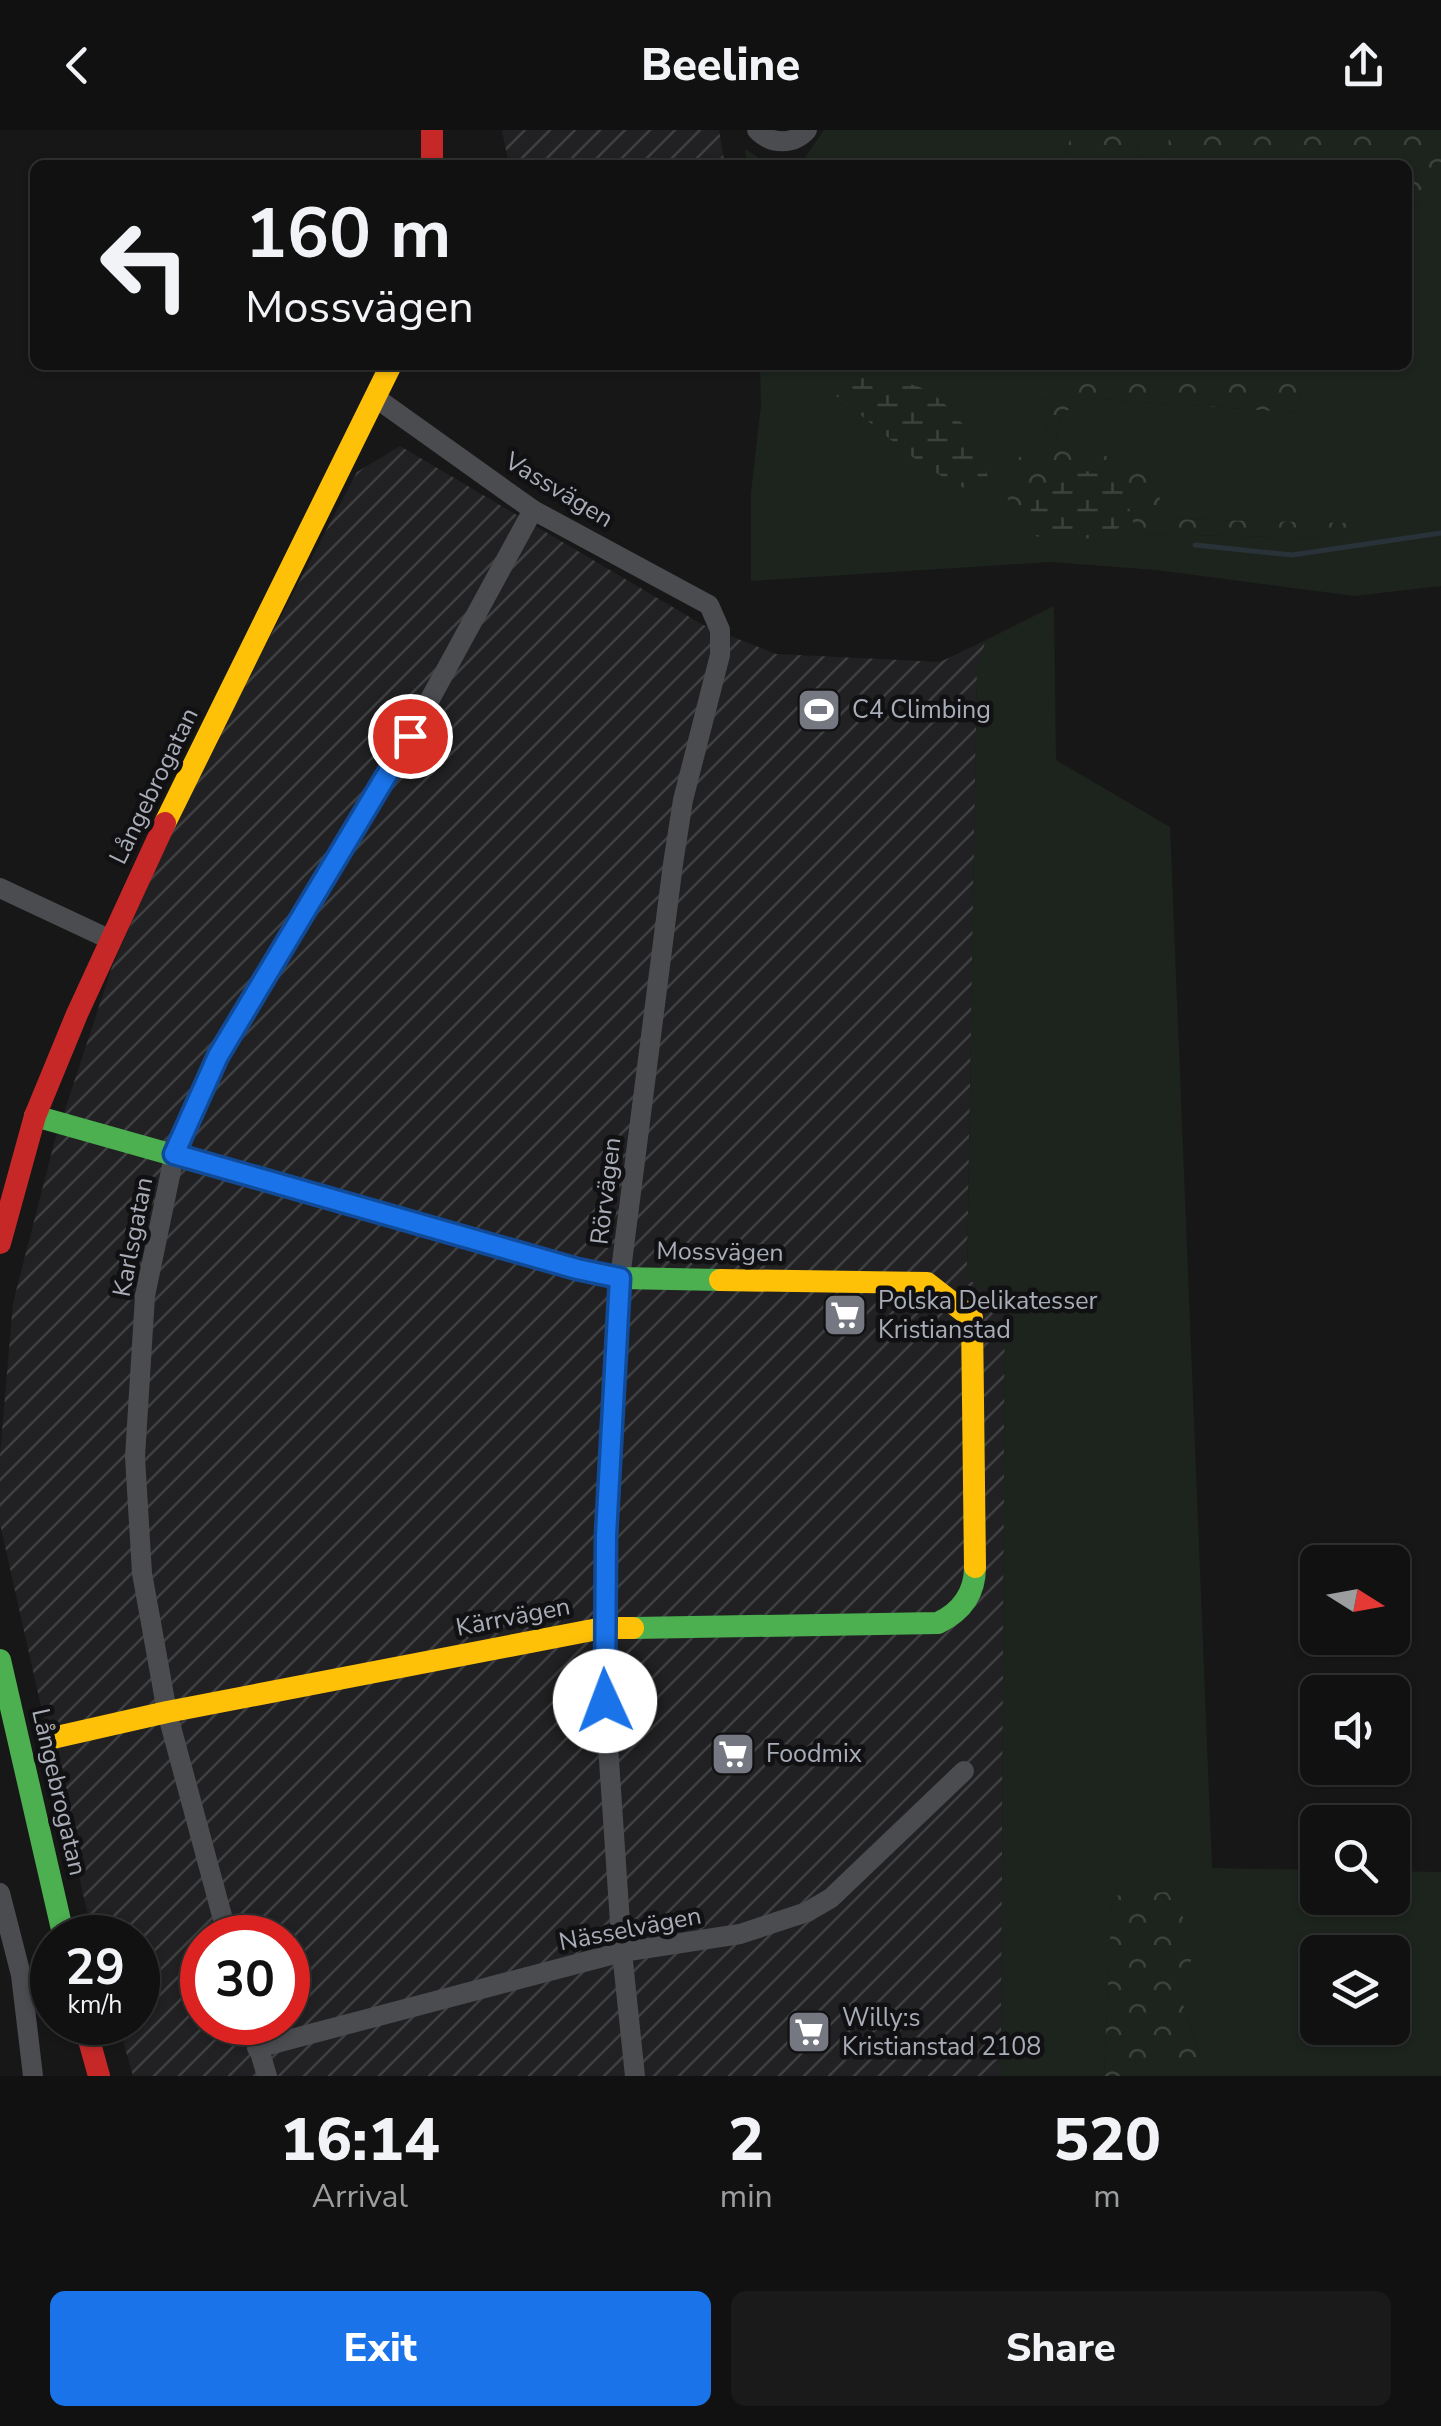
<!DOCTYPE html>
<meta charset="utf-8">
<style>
:root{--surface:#111;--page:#1a1a1a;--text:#f1f3f6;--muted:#9c9d9f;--line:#303131;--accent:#1a73e8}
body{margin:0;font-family:"Nunito Sans",sans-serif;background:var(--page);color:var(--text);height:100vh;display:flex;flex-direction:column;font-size:38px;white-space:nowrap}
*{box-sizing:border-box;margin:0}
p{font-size:32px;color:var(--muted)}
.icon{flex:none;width:55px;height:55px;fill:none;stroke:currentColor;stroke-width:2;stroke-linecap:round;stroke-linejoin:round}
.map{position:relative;height:1946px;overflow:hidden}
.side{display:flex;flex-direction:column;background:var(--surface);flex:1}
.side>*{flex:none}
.banner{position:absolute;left:30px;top:30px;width:1382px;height:210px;border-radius:15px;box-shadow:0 2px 8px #0004,0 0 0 2px var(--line);background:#111;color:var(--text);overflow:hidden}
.needle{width:65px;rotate:101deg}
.controls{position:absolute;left:1300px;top:1415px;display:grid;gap:20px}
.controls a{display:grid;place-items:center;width:110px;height:110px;border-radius:15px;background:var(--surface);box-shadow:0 2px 8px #0004,0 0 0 2px var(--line);font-size:50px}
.speed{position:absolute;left:30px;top:1785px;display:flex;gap:20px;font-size:50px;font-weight:700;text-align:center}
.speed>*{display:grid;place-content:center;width:130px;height:130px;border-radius:50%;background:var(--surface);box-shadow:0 2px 8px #0004,0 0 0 2px var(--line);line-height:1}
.speed small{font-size:25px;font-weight:400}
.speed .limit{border:15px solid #d22;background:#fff;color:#111}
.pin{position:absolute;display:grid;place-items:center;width:85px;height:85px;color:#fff;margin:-42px;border:5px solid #fff;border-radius:50%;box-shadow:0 2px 10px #0007}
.me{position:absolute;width:110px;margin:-55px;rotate:358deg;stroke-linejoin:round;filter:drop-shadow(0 0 8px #0008)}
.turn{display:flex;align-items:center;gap:35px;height:210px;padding:0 50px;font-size:45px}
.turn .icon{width:130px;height:130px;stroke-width:2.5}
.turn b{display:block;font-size:70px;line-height:85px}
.eta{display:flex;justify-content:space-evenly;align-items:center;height:170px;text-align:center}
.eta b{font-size:60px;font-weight:800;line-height:70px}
.cta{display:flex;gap:20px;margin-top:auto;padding:20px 50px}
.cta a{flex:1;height:115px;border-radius:15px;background:var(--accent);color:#fff;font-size:40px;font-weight:800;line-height:115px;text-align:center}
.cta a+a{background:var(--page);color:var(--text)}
header{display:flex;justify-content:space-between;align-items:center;height:130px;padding:0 50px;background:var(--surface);font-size:45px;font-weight:800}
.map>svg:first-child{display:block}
.industrial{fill:url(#industrial-furrows);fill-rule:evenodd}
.grass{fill:#1d241e;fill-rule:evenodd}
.forest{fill:url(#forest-crowns)}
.wetland{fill:url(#wetland-marsh)}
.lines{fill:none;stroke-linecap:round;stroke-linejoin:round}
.stream{stroke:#2a3239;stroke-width:5}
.street{stroke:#4b4c50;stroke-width:20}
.fast{stroke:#4caf50;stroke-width:22}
.slow{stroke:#ffc107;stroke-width:22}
.jam{stroke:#c62828;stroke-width:22}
.route-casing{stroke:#114b97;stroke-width:25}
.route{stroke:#1a73e8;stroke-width:18}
.labels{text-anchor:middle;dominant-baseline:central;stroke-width:9;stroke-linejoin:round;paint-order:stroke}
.street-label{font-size:25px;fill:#a8adb8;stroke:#111113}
.poi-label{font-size:25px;fill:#a8adb8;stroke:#111113;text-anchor:start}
</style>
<header><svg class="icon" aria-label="back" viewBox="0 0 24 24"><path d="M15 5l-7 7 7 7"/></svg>Beeline<svg class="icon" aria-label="share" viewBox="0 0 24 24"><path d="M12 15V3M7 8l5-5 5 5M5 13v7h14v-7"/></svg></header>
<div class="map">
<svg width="1441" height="1946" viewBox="0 0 1441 1946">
<defs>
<pattern id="industrial-furrows" width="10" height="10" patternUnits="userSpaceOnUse" patternTransform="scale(2.5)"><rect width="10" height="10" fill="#212123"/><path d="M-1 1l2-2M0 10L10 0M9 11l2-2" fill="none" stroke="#3e3f41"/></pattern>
<pattern id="forest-crowns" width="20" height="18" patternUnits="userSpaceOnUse" patternTransform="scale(2.5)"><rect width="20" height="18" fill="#1d241e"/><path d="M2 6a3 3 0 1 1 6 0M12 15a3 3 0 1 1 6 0" fill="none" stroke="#3b413d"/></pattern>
<pattern id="wetland-marsh" width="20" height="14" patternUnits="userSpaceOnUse" patternTransform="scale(2.5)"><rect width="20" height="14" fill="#1d241e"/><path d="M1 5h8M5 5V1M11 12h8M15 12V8" fill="none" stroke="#3b413d"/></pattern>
</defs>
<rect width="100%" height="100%" fill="#171717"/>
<g class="industrial">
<path d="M502,0H719L725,35H509Z"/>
<path d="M400,316L703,495L776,524L940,532L986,510L977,541L967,1148L1005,1175L1001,1946H133L118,1893L138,1892V1808H93L0,1394V1325L13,1173L55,1010L112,837L195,649L357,342ZM202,1808H288V1892H202Z"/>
</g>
<g class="grass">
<path d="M824,0H1072L1063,35H747L745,19L765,32L803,30Z"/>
<path d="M1139,0H1171L1163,35H1136Z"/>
<path d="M1441,71V456L1355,466L1156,440L1051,432L751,451V363L761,275L760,235H1408V79ZM1297,252L1302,283L1087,268L1060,285L1056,311L1125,332L1163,389L1352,393L1339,408L1136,404L1120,342L1077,341L1030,387L1047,308L1045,263Z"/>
<path d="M1054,476L1056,630L1170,697L1212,1738L1317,1740L1318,1768H1392L1393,1741L1441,1742V1946H1124L1125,1931L1200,1926L1182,1871L1195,1808L1112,1767L1104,1946H1001L1005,1176L967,1148L977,540L986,510ZM1318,1822H1392V1898H1318Z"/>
</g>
<g class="forest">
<path d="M1072,0H1139L1136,35H1063Z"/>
<path d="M1171,0H1441V71L1408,79V35H1163Z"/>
<path d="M1062,240L1297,252L1302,283L1087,268L1060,285L1056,311L1125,332L1157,352L1163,389L1354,393L1339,408L1136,404L1120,342L1077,341L1034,359L1030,387L1018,406L1003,392L1017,329L1047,308L1045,263Z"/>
<path d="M1167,1762L1196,1808L1182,1871L1200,1927L1126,1931L1124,1946H1104L1112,1766Z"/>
</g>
<g class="wetland">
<path d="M843,247C866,249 908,249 928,261C956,279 982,316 988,348L966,359C911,333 881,299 834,264Z"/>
<path d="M1077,341L1120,342L1131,385L1111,405L1062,412L1035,406L1030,387L1034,359Z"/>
</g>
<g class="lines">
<path class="stream" d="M1195,415L1292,425L1441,403"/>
<g class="street">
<path d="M757,0C771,15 794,15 807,0"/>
<path d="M376,268L533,380L709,475L720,500V525L683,670L673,734L620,1148L606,1405L605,1571L622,1822L635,1946"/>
<path d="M0,758L111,810"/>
<path d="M0,1763L21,1845L33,1946"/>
<path d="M228,1808L167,1582L142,1443L135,1327L145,1166L172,1036L218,925L392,639L533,380"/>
<path d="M251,1892L267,1946"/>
<path d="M257,1918L622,1822L740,1804L807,1782L831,1768L964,1641"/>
</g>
<g class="fast">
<path d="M35,986L577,1139L620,1148L720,1150"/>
<path d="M633,1498L938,1493C961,1482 975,1464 975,1437"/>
<path d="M0,1530L64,1808"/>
</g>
<g class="slow">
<path d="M165,693L391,235"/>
<path d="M720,1150L927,1153L972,1188L975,1437"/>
<path d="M48,1609L167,1582L603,1498H633"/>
</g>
<g class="jam">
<path d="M432,0V35"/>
<path d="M0,1113L35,986L77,884L165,693"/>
<path d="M84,1892L99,1946"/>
</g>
</g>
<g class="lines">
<defs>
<path id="route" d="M410,606L218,926L174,1024L577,1139L620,1148L606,1405L605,1571"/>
</defs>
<use href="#route" class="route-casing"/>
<use href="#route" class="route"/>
</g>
<defs>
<symbol id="stadium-square" viewBox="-11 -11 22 22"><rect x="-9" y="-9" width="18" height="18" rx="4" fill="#757880" stroke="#111113"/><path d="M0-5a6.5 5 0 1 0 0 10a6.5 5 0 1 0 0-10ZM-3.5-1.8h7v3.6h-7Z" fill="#fff"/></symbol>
<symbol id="supermarket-square" viewBox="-11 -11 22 22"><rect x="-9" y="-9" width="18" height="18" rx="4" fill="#757880" stroke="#111113"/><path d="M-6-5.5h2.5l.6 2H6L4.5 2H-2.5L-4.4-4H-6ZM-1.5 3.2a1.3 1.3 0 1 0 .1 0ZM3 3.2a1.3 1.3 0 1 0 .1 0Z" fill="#fff"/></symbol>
</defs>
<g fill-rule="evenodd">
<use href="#stadium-square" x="794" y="555" width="50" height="50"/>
<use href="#supermarket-square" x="820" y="1160" width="50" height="50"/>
<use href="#supermarket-square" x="708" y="1599" width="50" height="50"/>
<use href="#supermarket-square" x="784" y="1877" width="50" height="50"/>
</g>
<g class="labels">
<g class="street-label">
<text transform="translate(559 360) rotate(31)">Vassvägen</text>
<text transform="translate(154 656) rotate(-64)">Långebrogatan</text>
<text transform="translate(606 1061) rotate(-83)">Rörvägen</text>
<text transform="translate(133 1107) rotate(-79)">Karlsgatan</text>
<text transform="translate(720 1122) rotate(1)">Mossvägen</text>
<text transform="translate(513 1487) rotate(-11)">Kärrvägen</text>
<text transform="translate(59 1662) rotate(77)">Långebrogatan</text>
<text transform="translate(630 1799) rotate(-11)">Nässelvägen</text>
</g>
<g class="poi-label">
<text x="852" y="580">C4 Climbing</text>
<text x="878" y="1171">Polska Delikatesser<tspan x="878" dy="29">Kristianstad</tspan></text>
<text x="766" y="1624">Foodmix</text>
<text x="842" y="1888">Willy:s<tspan x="842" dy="29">Kristianstad 2108</tspan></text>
</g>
</g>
</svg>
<div class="controls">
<a><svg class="needle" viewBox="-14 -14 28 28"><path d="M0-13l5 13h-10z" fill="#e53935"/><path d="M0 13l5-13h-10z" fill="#9c9d9f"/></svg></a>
<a><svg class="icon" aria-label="sound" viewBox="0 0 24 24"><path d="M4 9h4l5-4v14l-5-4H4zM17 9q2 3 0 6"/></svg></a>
<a><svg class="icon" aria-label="search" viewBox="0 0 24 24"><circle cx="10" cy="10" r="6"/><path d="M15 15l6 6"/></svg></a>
<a><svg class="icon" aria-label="layers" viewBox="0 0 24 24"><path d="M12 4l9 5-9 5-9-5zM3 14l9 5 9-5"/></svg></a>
</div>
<div class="speed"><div>29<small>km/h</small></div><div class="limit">30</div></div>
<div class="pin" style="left:410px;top:606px;background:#d93025"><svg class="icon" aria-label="arrive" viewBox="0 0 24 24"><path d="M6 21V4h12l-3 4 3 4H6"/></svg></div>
<svg class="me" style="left:605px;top:1571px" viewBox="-20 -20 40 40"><circle r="19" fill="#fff"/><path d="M0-13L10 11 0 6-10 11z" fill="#1a73e8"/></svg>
<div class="banner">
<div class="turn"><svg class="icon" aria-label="left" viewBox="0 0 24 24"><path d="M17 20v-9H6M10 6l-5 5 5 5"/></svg><div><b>160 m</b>Mossvägen</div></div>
</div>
</div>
<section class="side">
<div class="eta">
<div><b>16:14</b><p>Arrival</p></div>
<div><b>2</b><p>min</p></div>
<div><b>520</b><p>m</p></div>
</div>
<div class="cta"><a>Exit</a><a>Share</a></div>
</section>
